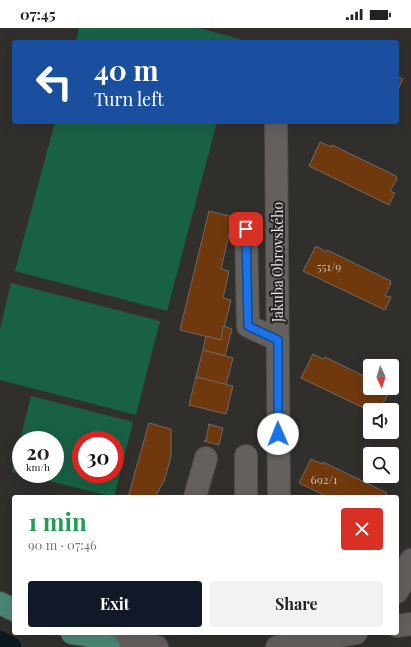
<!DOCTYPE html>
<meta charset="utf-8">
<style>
:root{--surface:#fff;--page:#f2f2f2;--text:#222;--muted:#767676;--accent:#111827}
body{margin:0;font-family:"Playfair Display",serif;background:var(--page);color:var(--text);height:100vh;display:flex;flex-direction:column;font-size:15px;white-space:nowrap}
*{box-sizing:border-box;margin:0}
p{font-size:13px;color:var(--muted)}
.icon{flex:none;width:22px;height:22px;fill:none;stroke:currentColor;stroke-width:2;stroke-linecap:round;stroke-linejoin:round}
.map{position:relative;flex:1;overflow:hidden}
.side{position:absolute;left:12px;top:467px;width:387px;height:140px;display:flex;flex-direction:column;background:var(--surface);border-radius:4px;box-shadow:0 4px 16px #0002}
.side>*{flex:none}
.banner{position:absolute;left:12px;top:12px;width:387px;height:84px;border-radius:4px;box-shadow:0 4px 16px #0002;background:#1a4fa0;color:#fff;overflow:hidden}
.needle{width:26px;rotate:176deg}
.fabs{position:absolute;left:363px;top:331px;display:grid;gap:8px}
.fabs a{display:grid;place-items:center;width:36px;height:36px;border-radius:4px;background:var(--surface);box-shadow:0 4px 16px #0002;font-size:20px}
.speed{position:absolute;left:12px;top:403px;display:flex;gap:8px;font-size:20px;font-weight:700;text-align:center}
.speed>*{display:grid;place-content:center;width:52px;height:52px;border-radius:50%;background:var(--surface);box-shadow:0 4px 16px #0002;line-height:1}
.speed small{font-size:10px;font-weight:400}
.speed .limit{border:6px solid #d22;background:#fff;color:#111}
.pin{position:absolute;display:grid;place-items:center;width:34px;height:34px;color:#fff;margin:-17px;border-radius:8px;box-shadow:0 2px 6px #0006}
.me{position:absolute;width:44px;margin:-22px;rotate:359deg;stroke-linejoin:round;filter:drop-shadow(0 0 3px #0008)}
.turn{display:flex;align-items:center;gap:14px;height:84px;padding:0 16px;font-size:18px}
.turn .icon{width:52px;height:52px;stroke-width:2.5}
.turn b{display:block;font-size:28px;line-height:34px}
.round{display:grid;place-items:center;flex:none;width:42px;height:42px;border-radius:4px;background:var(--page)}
.overview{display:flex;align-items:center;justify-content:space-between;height:68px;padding:0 16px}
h1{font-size:24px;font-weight:700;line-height:30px;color:#1e9e55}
.cta{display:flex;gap:8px;margin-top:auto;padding:8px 16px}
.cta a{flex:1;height:46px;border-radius:4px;background:var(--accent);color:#fff;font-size:16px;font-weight:700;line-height:46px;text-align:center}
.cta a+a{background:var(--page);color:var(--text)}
.status{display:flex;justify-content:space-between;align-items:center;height:28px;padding:0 20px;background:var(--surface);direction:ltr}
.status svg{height:11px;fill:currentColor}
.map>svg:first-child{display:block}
.green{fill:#196144;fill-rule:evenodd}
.water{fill:#0b191f}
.pier{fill:#312f2c}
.building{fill:#70390d;stroke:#6d6966}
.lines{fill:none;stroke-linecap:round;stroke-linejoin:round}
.minor-casing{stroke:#4f4d4b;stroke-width:24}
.major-casing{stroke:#4f4d4b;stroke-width:24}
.minor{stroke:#63605d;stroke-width:22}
.major{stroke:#498875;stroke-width:22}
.route-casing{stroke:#114b97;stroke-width:10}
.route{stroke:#1a73e8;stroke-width:7}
.labels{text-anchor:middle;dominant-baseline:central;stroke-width:4;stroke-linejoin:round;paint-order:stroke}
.number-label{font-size:12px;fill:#c9bbae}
.street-label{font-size:14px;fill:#e7e6e4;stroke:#282523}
</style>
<div class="status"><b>07:45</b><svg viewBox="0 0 49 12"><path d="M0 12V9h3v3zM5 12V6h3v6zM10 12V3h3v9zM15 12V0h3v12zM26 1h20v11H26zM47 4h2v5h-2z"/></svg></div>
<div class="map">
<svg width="411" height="619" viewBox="0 0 411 619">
<rect width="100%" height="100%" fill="#312f2c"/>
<g class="green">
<path d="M79,0H199L240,11L239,14H76Z"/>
<path d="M55,94H217L167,283L15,243Z"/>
<path d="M11,255L160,293L136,387L0,352V301Z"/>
<path d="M31,368L133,394L114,469L12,444ZM21,412H55V446H21ZM81,412H115V446H81Z"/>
</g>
<path class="water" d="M0,562L14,605H16L22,619H0Z"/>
<path class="pier" d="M0,560L2,562L14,593V605H19L22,613L0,602Z"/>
<g class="building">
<path d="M397,48L403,51L397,64Z"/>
<path d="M320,114L331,119L332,117L396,148L397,151L390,163L395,165L389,177L309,138Z"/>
<path d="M209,183L233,189L221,241L229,243L223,270L231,272L221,312L180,302Z"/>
<path d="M316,218L326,224L327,222L391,253L390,255H391L385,268L391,269L385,282L303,243Z"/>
<path d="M223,298L232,301L225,328L203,322L206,308L221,312Z"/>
<path d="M203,322L233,330L226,357L196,349Z"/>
<path d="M313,326L323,331L325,329L370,351V360H388L389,362L388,364L389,365L379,382H370V383L301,350Z"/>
<path d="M196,349L233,358L226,386L189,377Z"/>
<path d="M149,395L171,401V428L167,443L164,453L155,469H128Z"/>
<path d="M208,396L223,400L219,417L204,413L206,412L209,397Z"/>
<path d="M311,431L322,436L323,434L387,465L386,467L387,469H328L299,455Z"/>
</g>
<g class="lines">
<defs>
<g id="minor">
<path d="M276,94L279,469"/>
<path d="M246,201L248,298L278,312"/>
<path d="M195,469L206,430"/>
<path d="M246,469V428"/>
<path d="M397,564L402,555L411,532"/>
<path d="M397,598L411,596"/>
<path d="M89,608L157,619"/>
<path d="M277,619L356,605"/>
</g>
<g id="major">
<path d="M0,575L14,582"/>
<path d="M72,605L88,607L109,619"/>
</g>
</defs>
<use href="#minor" class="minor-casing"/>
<use href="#major" class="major-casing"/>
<use href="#minor" class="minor"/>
<use href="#major" class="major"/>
</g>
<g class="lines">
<defs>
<path id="route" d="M246,201L248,298L278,312V406"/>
</defs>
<use href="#route" class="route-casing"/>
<use href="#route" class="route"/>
</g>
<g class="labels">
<g class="number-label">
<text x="329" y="238">551/9</text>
<text x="324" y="451">692/1</text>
</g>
<g class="street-label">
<text transform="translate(277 234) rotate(-90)">Jakuba Obrovského</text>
</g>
</g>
</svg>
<div class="fabs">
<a><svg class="needle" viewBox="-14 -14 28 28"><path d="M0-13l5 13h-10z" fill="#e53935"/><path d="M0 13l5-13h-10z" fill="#767676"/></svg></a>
<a><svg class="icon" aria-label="sound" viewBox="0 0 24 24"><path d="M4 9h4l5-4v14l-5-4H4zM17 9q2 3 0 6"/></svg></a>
<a><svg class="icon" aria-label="search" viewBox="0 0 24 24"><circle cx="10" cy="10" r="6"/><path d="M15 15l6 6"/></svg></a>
</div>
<div class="speed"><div>20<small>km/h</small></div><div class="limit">30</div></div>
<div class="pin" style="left:246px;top:201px;background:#d93025"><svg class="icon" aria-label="arrive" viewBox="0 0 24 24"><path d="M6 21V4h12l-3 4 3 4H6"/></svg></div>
<svg class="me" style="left:278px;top:406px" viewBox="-20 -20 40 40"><circle r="19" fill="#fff"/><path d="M0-13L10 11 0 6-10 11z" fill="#1a73e8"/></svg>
<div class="banner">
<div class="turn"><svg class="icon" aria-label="left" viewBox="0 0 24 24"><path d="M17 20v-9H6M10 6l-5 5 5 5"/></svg><div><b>40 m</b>Turn left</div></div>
</div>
<section class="side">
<div class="overview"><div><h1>1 min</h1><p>90 m · 07:46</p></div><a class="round" style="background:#d93025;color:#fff"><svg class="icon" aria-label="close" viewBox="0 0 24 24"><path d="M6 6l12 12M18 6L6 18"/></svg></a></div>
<div class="cta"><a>Exit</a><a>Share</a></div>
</section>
</div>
